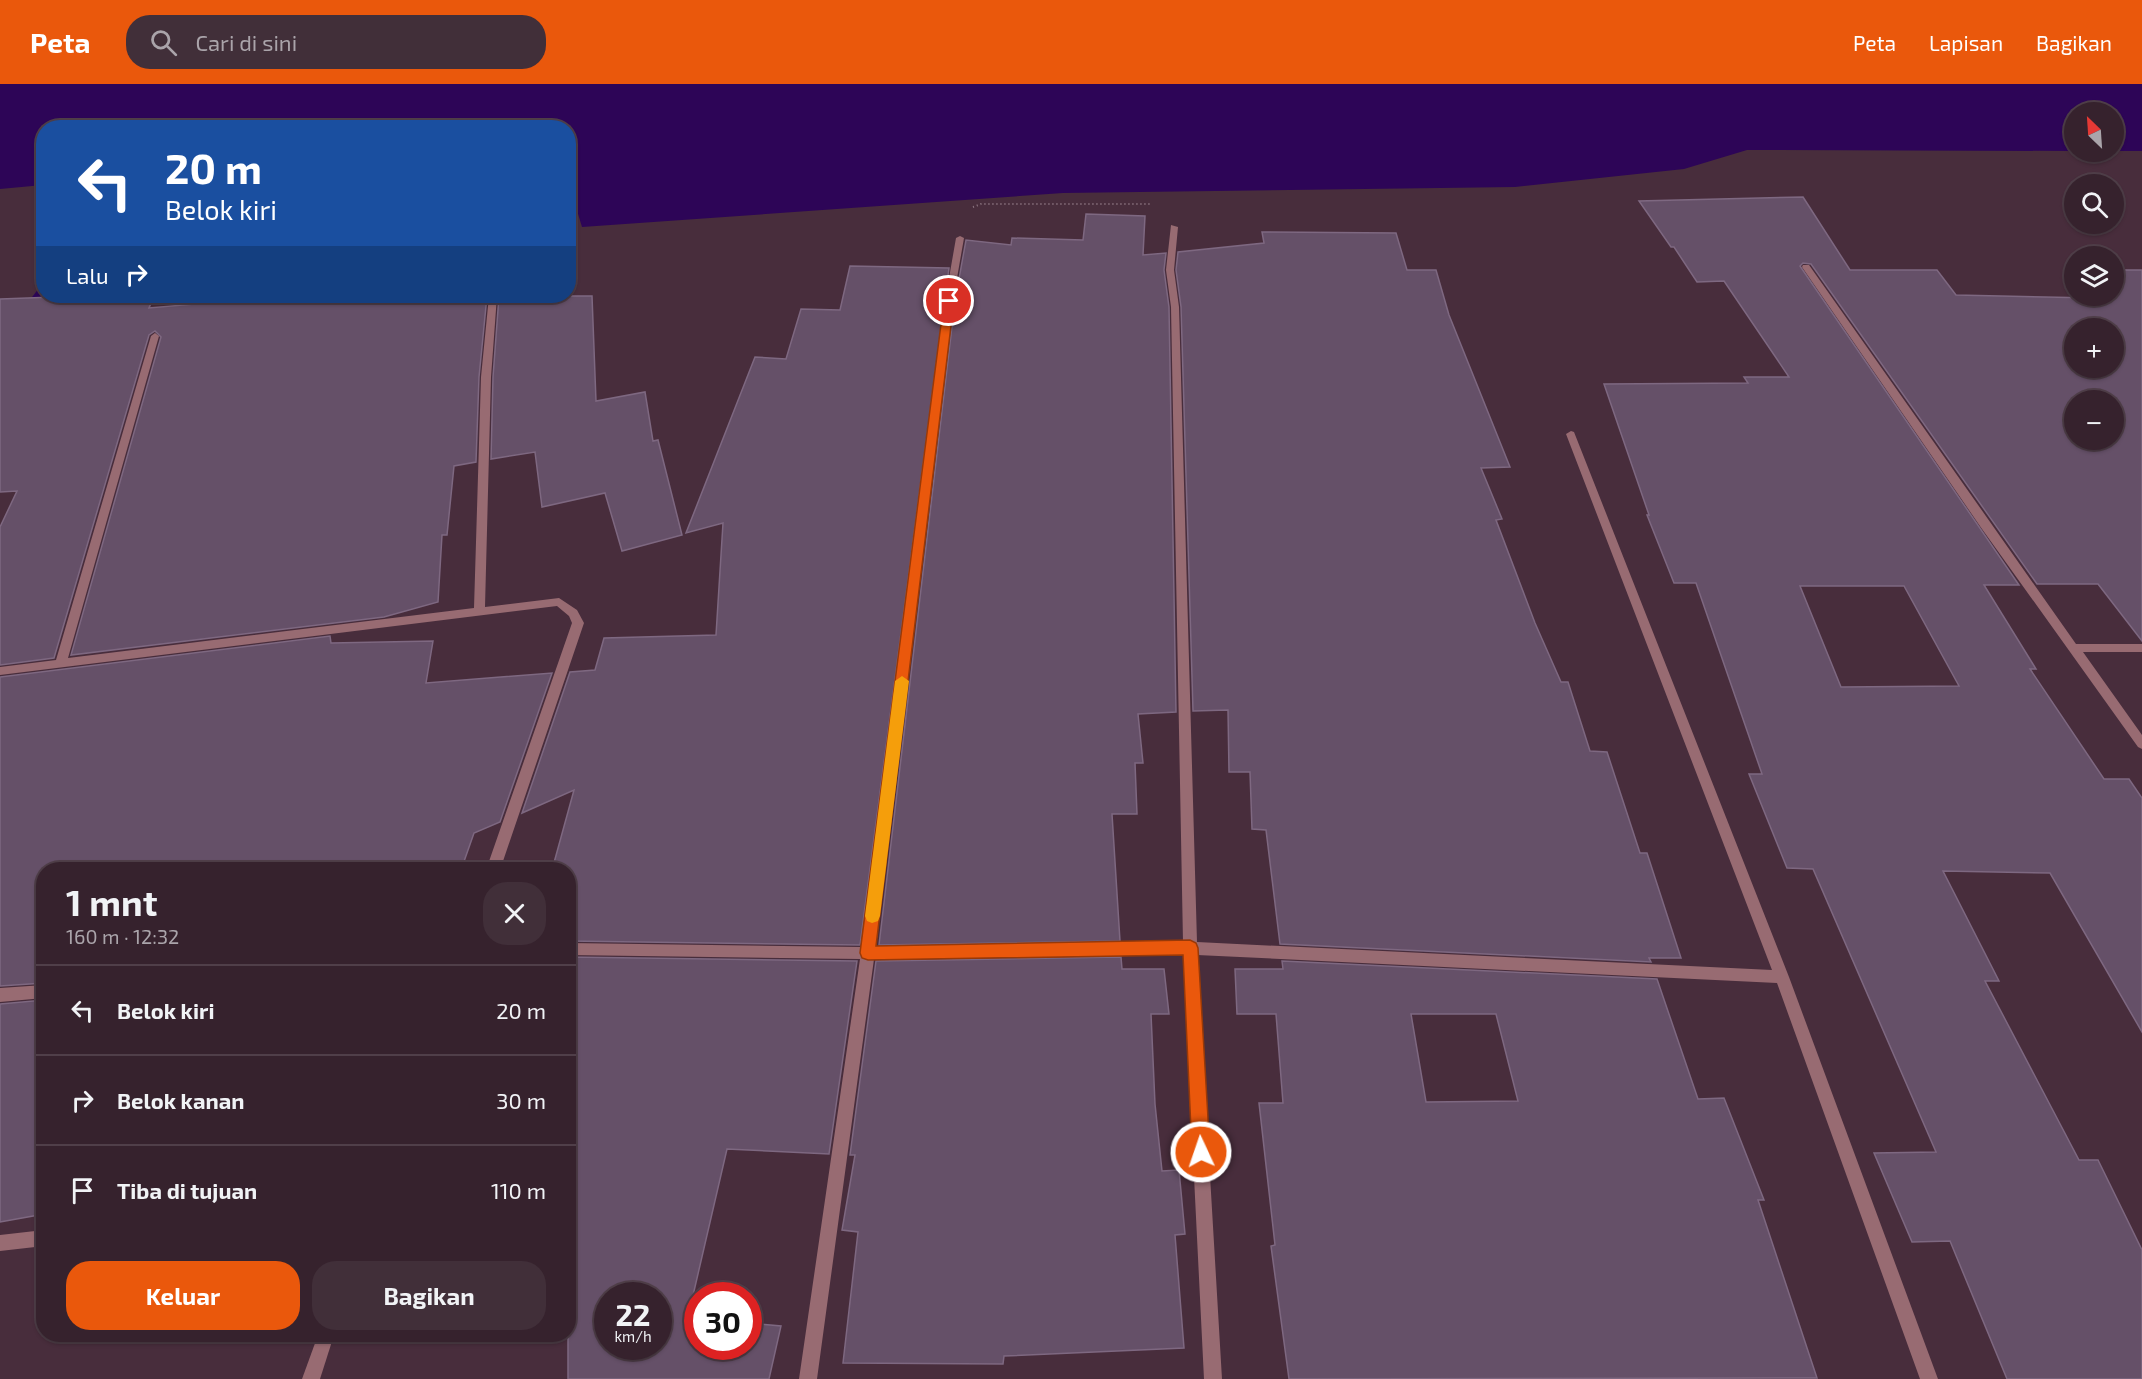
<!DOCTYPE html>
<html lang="id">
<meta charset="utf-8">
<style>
:root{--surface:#36222d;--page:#412f39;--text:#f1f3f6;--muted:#aaa4aa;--line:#503f49;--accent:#ea580c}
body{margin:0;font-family:"Exo 2",sans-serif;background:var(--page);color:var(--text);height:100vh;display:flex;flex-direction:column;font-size:22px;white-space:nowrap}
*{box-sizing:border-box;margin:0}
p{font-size:20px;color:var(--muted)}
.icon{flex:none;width:33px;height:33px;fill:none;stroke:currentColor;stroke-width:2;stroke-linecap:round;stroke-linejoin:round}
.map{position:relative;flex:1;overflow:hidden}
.side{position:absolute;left:36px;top:778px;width:540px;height:480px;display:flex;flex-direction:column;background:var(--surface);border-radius:24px;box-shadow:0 2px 4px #0004,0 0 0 2px var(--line)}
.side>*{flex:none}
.banner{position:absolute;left:36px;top:36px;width:540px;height:183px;border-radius:24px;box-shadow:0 2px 4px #0004,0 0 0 2px var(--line);background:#1a4fa0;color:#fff;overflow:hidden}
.needle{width:39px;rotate:335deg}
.controls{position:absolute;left:2064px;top:18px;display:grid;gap:12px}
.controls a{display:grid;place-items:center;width:60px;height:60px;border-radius:50%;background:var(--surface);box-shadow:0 2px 4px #0004,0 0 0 2px var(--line);font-size:30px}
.speed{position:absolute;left:594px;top:1198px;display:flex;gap:12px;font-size:30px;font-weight:700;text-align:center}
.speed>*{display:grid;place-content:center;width:78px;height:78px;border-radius:50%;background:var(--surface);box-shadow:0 2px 4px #0004,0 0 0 2px var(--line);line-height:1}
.speed small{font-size:15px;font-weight:400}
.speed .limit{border:9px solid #d22;background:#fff;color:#111}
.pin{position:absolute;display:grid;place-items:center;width:51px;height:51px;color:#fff;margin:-26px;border:3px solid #fff;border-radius:50%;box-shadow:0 2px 6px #0007}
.me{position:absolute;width:66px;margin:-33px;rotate:357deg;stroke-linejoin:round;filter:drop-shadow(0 0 4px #0008)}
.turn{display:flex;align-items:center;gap:21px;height:126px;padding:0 30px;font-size:27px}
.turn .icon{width:78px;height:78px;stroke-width:2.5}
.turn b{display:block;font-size:42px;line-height:51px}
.then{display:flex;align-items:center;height:57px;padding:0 30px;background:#0003;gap:12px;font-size:22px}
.round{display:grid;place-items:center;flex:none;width:63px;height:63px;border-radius:24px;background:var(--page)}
.head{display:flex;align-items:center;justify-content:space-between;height:102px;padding:0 30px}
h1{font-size:36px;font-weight:700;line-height:45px}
.action{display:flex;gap:12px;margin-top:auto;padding:12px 30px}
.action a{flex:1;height:69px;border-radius:24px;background:var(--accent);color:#fff;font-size:24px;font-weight:700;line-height:69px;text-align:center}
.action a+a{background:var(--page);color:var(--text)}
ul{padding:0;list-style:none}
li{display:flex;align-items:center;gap:18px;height:90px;padding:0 30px;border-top:2px solid var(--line)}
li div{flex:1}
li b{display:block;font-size:22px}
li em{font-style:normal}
header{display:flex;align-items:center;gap:36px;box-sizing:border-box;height:84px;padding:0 30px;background:var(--accent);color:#fff}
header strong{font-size:28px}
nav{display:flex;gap:33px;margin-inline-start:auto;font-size:21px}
.search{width:420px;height:54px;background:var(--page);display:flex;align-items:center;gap:15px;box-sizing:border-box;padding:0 21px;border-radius:24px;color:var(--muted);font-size:22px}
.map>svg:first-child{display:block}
.water{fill:#2d0557}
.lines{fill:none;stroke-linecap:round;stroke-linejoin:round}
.stream{fill:#2d0557;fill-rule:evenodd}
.building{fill:#655068;stroke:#7e6881;stroke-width:1.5;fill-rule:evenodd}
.path{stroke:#907985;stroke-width:2;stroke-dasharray:1 3;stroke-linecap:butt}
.street{fill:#986b72;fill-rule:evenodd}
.route{fill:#ea580c;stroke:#983908;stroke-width:1.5}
.slow{fill:#f59e0b}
</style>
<header>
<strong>Peta</strong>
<div class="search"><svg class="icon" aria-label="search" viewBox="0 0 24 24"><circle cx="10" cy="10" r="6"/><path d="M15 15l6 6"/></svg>Cari di sini</div>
<nav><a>Peta</a><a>Lapisan</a><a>Bagikan</a></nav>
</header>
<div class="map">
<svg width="2142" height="1295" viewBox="0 0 2142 1295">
<rect width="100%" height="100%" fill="#482d3c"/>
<path class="water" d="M0,0H2142V67H2114V28H2074V67L1747,66L1684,85L1515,103L1063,109L582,143L569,100L568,44H44L43,101L0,105Z"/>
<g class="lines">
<path class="stream" d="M44,203V212H47L5,267L0,268V255L39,204Z"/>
</g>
<g class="building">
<path d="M1803,113L1850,186H1937L1956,211L2094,214L2091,212H2114V186H2142V557L2098,500H2037L1811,180L1803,179L1800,182L2019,501H1984L2036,585H2030L2104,695H2129L2142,714V948L2050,789L1943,787L1999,897H1985L2079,1076H2098L2142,1166V1295H2007L1950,1157L1912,1158L1874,1069L1936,1068L1813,785L1787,784L1749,690H1762L1696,499H1674L1647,431H1649L1604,300L1748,299L1744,293H1789L1724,197L1697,198L1674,163H1671L1639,117ZM2074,244H2114V284H2074ZM2074,316H2114V356H2074ZM1800,502H1904L1959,602L1841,603Z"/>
<path d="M1086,130L1145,132L1143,171L1166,169L1164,186L1169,223L1176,628L1138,630L1143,679H1135L1137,730H1112L1120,857L879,861L955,217L966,156L1011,161L1012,154L1083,156Z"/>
<path d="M1262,148L1396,149L1407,186H1436L1449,231L1510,383L1481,384L1502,435L1496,436L1535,539L1561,598H1568L1590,667L1607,668L1640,769H1647L1681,874H1649L1651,878L1280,860L1266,746L1252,745L1250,688H1229L1228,626L1193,627L1181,223L1176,186L1178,168L1264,159Z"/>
<path d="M850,182L949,184L860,861L568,857V786H552L574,706L522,729L570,588L595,586L604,554L716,551L723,439L686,449L755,273L786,275L801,225L840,226Z"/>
<path d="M82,212H154L149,224L287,212H487L479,293L476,378L454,382L447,451H442L438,518L384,533L71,571L161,253L155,247L149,251L54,574L0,581V443L17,407L0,408V215Z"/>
<path d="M499,212H592L596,317L645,308L653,357L658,356L682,451L622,467L605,409L542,423L535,368L491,375L493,293Z"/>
<path d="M330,552L331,559L433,557L426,599L552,589L500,738L474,749L461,786H44V899L0,902V593Z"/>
<path d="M568,873L857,877L829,1070L727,1065L688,1233L698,1234V1263H748V1239L781,1242L769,1295H568ZM608,1212H658V1263H608Z"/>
<path d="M1121,873L1122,885H1164L1169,930H1151L1155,1020L1162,1087L1179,1086L1185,1150L1175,1151L1184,1264L1004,1272L1003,1280L843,1279L858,1148L842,1146L855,1071H850L876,877Z"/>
<path d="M1282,877L1657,895L1698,1015L1724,1014L1764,1116H1758L1817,1294L1289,1295L1271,1162L1275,1161L1259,1019H1283L1276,930H1237L1235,885H1283ZM1411,930H1496L1518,1017L1426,1018Z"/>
<path d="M44,916V1130L0,1138V920Z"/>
</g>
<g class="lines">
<path class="path" d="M973,123L981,120H1151"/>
<g class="street">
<path d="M1171,141L1178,143L1174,186L1179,223L1197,858L1772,886L1566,350L1571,347L1574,348L1789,893L1938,1295H1920L1777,899L1197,871L1222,1295H1204L1183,870L874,875L817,1295H799L860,875L568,871V859L862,863L945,217L956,154L960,152L964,154L953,217L876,863L1183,858L1171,223L1166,186Z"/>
<path d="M1803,181H1809L2076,560H2142V568H2083L2142,651V665L2138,663L1982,445L1802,183Z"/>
<path d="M489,212H497L491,293L485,523L559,514L577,526L584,539L500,786H486L572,539L569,532L557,522L0,591V583L56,576L151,252L155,249L159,252L68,574L474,524L481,293Z"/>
<path d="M44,901V914L0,918V904Z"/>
<path d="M44,1146V1162L0,1167V1151Z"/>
<path d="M318,1251H334L320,1295H302Z"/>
</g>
</g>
<path class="route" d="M949,214L954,217L876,862L1190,856L1196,859L1198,864L1210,1068L1207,1074L1201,1077L1195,1074L1192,1068L1183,871L868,876L862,874L860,869L944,217Z"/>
<path class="slow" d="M902,592L909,597L880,832L878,837L872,839L867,837L865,832L895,597Z"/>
</svg>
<div class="controls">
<a><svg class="needle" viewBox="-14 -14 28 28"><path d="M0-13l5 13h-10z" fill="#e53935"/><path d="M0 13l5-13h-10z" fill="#aaa4aa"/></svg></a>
<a><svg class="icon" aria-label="search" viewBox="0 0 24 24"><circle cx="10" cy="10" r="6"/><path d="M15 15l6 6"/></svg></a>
<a><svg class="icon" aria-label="layers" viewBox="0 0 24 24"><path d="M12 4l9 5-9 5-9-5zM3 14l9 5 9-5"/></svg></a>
<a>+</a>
<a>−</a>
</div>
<div class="speed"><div>22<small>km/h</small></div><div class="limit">30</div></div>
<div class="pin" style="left:949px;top:217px;background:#d93025"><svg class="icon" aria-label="arrive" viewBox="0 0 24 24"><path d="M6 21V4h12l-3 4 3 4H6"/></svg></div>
<svg class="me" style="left:1201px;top:1068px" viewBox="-20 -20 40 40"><circle r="17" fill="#ea580c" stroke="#fff" stroke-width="3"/><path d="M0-11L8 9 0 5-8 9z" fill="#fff"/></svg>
<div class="banner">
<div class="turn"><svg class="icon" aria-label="left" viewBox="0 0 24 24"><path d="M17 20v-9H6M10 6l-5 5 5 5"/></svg><div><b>20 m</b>Belok kiri</div></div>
<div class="then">Lalu<svg class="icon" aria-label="right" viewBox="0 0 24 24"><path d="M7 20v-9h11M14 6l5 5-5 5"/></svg></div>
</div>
<section class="side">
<div class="head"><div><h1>1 mnt</h1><p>160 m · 12:32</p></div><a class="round"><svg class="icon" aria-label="close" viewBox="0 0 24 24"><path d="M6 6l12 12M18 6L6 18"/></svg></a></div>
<ul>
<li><svg class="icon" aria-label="left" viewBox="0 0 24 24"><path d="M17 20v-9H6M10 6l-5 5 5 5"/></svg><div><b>Belok kiri</b></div><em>20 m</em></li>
<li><svg class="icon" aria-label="right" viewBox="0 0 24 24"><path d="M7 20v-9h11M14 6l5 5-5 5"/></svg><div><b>Belok kanan</b></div><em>30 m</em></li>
<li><svg class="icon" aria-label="arrive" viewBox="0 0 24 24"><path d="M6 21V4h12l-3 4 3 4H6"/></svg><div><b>Tiba di tujuan</b></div><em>110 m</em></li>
</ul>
<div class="action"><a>Keluar</a><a>Bagikan</a></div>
</section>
</div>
